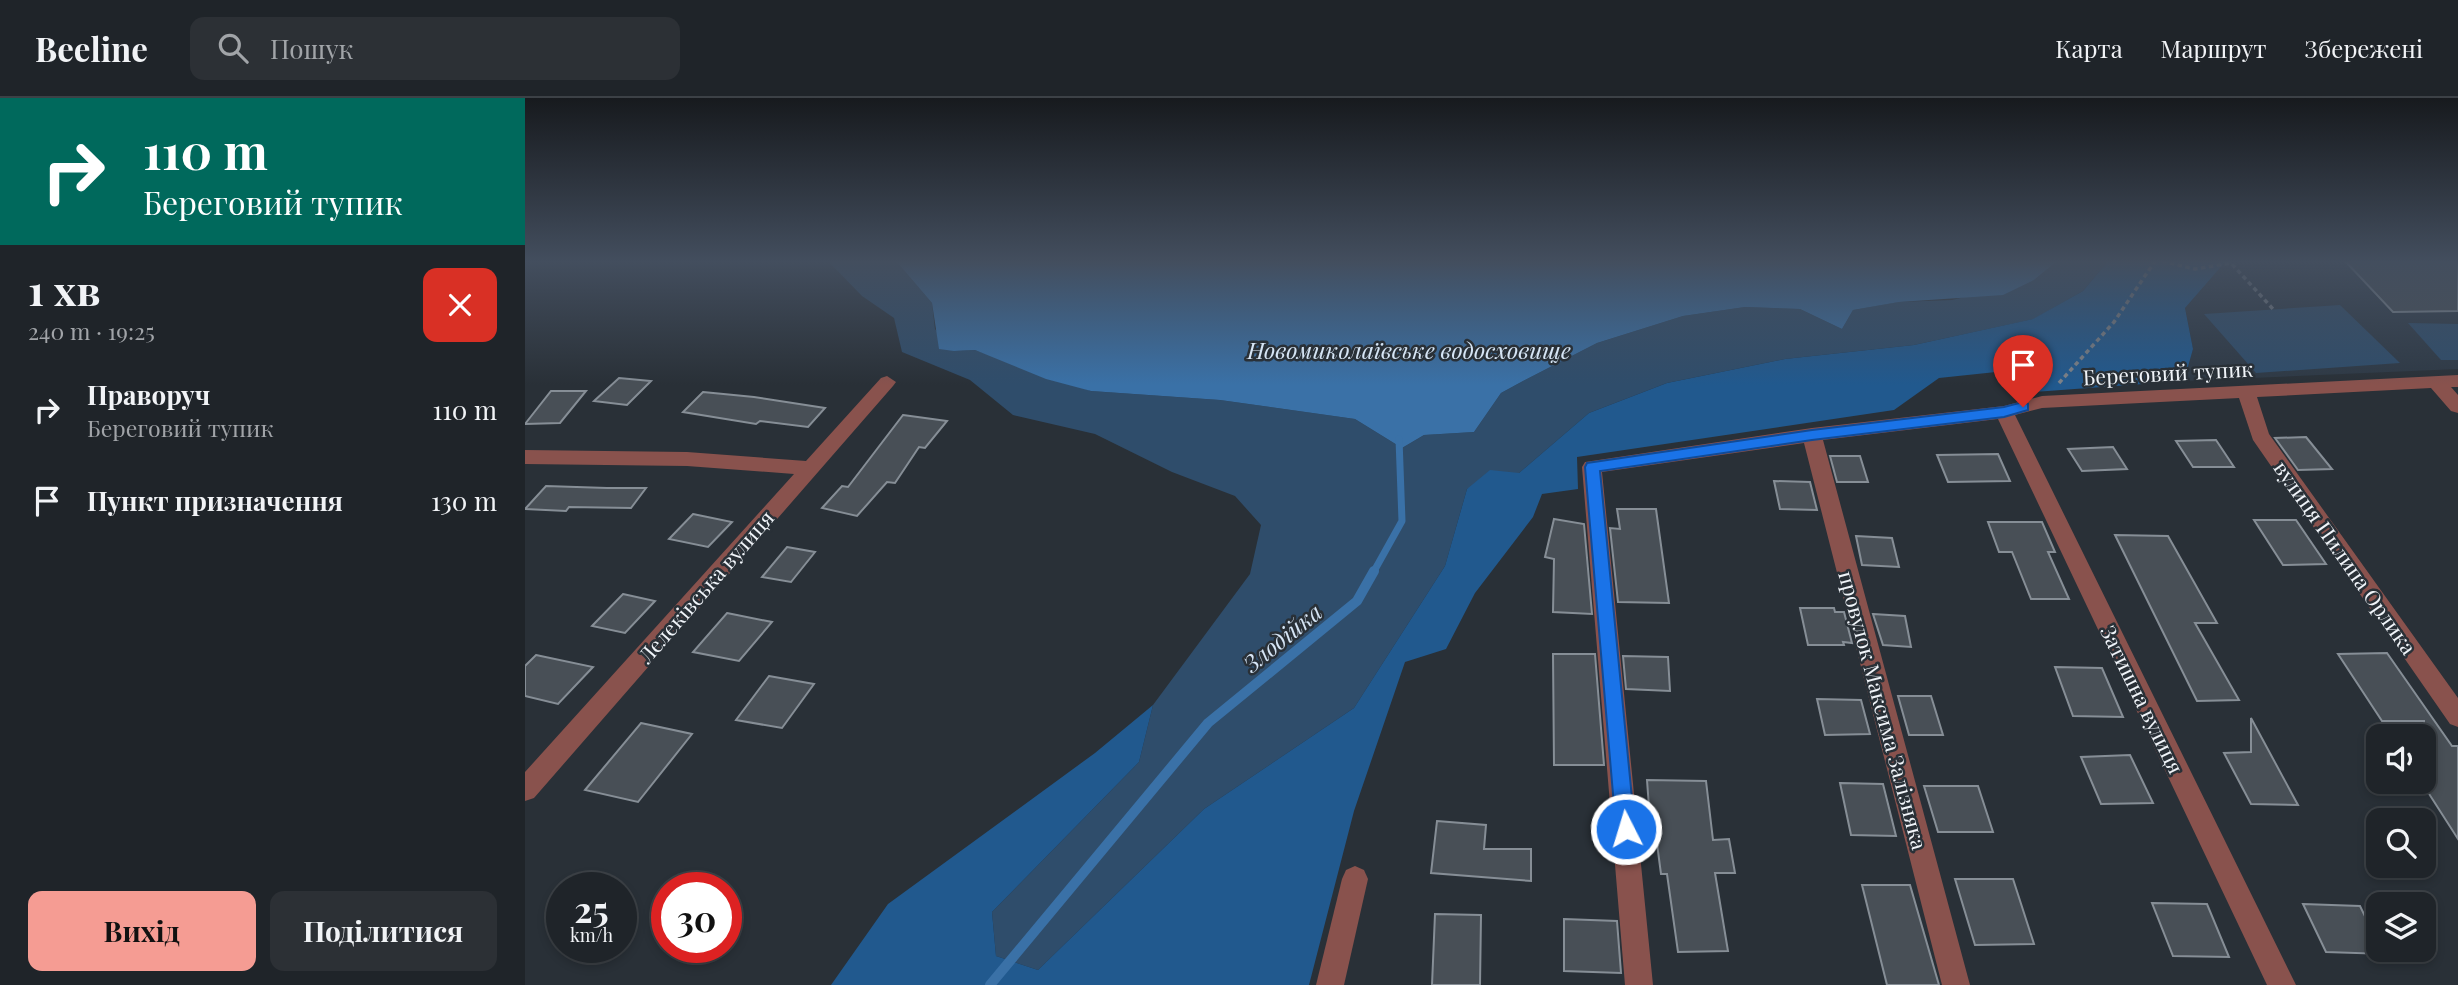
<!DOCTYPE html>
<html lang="uk">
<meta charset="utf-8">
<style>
:root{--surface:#1f2429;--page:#2c3035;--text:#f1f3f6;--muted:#a1a4a8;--line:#3c4146;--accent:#f59c93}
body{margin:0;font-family:"Playfair Display",serif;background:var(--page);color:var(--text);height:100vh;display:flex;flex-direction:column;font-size:26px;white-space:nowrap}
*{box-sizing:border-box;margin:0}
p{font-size:23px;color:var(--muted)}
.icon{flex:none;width:38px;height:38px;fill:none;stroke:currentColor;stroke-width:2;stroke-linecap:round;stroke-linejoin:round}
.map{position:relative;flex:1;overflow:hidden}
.side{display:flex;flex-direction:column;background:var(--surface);width:525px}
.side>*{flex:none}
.banner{background:#00695c;color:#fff;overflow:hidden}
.tools{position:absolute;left:1841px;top:626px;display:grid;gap:14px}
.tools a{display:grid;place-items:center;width:70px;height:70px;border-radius:14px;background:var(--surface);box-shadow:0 4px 10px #0003,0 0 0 2px var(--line);font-size:35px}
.speed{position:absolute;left:21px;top:774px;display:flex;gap:14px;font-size:35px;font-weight:700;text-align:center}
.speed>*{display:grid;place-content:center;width:91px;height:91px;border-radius:50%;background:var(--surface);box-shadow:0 4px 10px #0003,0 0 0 2px var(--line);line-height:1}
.speed small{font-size:18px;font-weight:400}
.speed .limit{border:10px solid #d22;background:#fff;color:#111}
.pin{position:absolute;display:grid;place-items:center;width:60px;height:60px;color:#fff;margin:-72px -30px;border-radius:50% 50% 50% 0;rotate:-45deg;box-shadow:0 0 7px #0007}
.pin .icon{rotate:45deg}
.me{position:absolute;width:77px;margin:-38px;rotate:355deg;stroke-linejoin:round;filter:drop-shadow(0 0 5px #0008)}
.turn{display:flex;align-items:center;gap:24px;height:147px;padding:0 28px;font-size:32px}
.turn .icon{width:91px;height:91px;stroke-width:2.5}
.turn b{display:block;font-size:49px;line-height:60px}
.round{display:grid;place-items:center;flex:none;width:74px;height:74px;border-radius:14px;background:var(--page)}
.headline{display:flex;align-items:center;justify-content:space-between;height:119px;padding:0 28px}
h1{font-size:42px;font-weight:700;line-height:52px}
.button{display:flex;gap:14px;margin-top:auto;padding:14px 28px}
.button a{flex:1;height:80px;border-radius:14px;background:var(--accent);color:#111;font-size:28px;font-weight:700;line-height:80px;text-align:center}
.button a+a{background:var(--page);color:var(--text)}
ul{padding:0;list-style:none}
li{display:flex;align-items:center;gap:21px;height:91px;padding:0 28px}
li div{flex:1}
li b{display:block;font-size:26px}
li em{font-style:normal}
header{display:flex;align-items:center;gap:42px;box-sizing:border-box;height:98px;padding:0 35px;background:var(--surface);border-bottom:2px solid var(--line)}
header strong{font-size:33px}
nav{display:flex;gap:38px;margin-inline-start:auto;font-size:24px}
.search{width:490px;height:63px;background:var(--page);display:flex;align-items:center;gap:18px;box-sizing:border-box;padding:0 24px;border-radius:14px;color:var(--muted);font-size:26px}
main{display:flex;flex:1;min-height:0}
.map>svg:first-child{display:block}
.built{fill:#2e3945}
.green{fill:#2f4d6b}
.forest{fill:#21598e}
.water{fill:#3a71a7}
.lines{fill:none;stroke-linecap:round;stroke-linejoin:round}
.stream-far1{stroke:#3a71a7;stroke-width:7}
.stream{stroke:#3a71a7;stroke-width:10}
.building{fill:#484f56;stroke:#868e96;stroke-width:2}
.path{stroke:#7d8289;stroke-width:3.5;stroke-dasharray:4.5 3.5;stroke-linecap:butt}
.street{fill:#89524d;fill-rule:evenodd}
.route{fill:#1a73e8;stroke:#114b97;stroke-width:2}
.labels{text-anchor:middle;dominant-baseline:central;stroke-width:5;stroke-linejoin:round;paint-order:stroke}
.street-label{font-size:21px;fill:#f0f4f9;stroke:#293037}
.water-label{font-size:23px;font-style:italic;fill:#d6e5f5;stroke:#293037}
</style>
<header>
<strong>Beeline</strong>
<div class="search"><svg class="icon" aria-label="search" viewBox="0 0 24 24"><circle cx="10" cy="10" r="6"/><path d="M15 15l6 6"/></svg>Пошук</div>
<nav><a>Карта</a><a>Маршрут</a><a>Збережені</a></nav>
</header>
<main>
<section class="side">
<div class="banner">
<div class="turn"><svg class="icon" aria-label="right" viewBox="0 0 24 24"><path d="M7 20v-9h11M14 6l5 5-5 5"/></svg><div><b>110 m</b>Береговий тупик</div></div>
</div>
<div class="headline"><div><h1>1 хв</h1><p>240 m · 19:25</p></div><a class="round" style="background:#d93025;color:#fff"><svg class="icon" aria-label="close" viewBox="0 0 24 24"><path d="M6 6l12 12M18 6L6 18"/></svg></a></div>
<ul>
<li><svg class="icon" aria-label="right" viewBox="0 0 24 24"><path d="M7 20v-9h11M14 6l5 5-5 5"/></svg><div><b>Праворуч</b><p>Береговий тупик</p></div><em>110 m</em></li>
<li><svg class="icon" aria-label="arrive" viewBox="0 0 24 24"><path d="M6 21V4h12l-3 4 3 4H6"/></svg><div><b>Пункт призначення</b></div><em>130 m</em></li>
</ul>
<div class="button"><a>Вихід</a><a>Поділитися</a></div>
</section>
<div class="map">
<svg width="1933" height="887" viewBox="0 0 1933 887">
<rect width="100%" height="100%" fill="#293037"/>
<path class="built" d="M1701,163H1933V271L1659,283L1668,251L1660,210Z"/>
<g class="green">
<path d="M303,163H371L407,205L410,231L429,253L450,252L566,293L695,302L830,321L877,350L899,337L949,334L976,295L998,283L1072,245L1158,218L1220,209L1275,211L1317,231L1328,212L1373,204L1427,202L1509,182L1531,164L1583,163L1558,193L1509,221L1389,247L1260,261L1142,285L1064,315L994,375L942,391L920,468L829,610L679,711L513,872L471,858L467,814L614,664L628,607L725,476L736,427L710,398L647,374L570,336L488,317L445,282L377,254L369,220L337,198Z"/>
<path d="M1815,207L1875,265L1731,275L1679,216Z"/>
<path d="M1883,225L1933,226V262H1916Z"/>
</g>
<path class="forest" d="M1583,163H1701L1660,210L1668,251L1659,283L1509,294L1471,274L1414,280L1369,312L1052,359L1053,391L1017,396L1008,419L950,495L921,551L880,564L829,713L784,887H306L363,806L570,655L628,607L614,664L467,814L471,858L513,872L679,711L829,610L920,468L942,391L965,372L994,375L1064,315L1142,285L1260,261L1389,247L1508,221L1558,193Z"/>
<path class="water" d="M371,163H1536L1531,164L1509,182L1478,197L1374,204L1328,212L1317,231L1275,211L1220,209L1158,218L1072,245L998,283L976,295L949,334L899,337L877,350L830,321L695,302L566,293L521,281L450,252L429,253L414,251L407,205Z"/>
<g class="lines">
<path class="stream-far1" d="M848,475L877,423L874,341"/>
<path class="stream" d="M465,887L683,625L832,503L849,473"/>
</g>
<g class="building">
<path d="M1820,163H1933V213L1868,214Z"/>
<path d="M94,280L126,283L102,307L69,303Z"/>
<path d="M26,293H61L35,325L0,326Z"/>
<path d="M178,294L229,299L300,310L283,329L235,323L231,326L158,314Z"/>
<path d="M378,317L422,323L400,350L394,349L370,385L362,384L332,418L297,410L317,388L323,389Z"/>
<path d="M1781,339L1807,371L1773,372L1750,340Z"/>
<path d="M1691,342L1709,369H1668L1651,343Z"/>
<path d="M1588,349L1602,371L1557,373L1543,351Z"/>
<path d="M1473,356L1485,383L1423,384L1412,357Z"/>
<path d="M1305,358H1335L1343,384H1312Z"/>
<path d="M1249,383L1285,384L1292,412L1255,411Z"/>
<path d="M21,388L82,390H121L106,410L44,409L41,413L0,411Z"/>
<path d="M1092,411H1131L1144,505L1093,504L1085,430L1095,431Z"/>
<path d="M168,416L207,424L183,449L144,441Z"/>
<path d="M1029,421L1059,426L1067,516L1028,514L1029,461L1020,459Z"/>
<path d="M1729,422H1771L1801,466L1758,467Z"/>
<path d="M1463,424H1517L1530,454H1523L1544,501H1506L1487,454H1474Z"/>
<path d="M1590,437L1643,438L1692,525H1670L1714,602L1672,603Z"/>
<path d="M1331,438L1367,440L1374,469L1337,467Z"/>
<path d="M262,449L290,454L266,484L237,479Z"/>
<path d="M98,496L130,503L100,535L67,528Z"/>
<path d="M1275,510H1309L1310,514H1319L1327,545L1318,544L1319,547H1283Z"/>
<path d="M202,515L247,524L214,563L168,554Z"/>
<path d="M1348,516L1380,518L1386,549L1358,547Z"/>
<path d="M1862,555L1927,648H1933V741L1899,688V623H1857L1813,556Z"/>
<path d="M1028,556H1070L1079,667H1029Z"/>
<path d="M11,557L68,569L33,606L0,598V568Z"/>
<path d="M1098,558L1143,559L1145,593L1101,591Z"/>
<path d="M1530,569L1577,570L1598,619L1548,618Z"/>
<path d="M244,578L289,586L257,630L211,622Z"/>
<path d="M1373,598H1406L1418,637H1384Z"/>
<path d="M1292,601L1336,602L1345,636L1300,637Z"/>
<path d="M1726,620L1773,707L1726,706L1699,655L1726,654Z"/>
<path d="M116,625L167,636L113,704L60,692Z"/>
<path d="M1605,657L1628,705L1576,706L1556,659Z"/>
<path d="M1122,682L1181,683L1188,742L1204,741L1210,775H1190L1203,853L1153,854L1142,776H1136L1129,723H1125Z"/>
<path d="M1315,685L1358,686L1371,738L1326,737Z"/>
<path d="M1399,688H1453L1468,734H1413Z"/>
<path d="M912,723L961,727L959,751H1006V783L906,775Z"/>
<path d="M1430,781H1488L1509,846L1450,847Z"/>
<path d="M1337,787H1385L1414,887H1362Z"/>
<path d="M1627,805L1682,806L1704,859L1648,858Z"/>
<path d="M1778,806L1835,808L1853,845V852L1859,856L1801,854Z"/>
<path d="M910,816L956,817L955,887H907Z"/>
<path d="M1039,821L1092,823L1096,875L1039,873Z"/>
</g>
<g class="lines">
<g class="path">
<path d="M1637,163L1670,171L1706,165L1748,211"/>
<path d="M1534,285L1589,224L1630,163"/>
</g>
<g class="street">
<path d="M1933,277V289H1926L1933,297V315L1926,313L1906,290L1732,299L1744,336L1933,600V629L1925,626L1728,342L1714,300L1517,310L1490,317L1771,887H1742L1473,321L1298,342L1445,887H1417L1279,345L1077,374L1128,887H1100L1057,369L1060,364L1287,330L1479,308L1517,298Z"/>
<path d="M362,278L371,284L368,288L9,700L0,703V674L269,376L162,368L0,366V352L162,354L281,363L356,280Z"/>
<path d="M830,768L839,772L843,781L819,887H791L817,781L821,772Z"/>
</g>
</g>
<linearGradient id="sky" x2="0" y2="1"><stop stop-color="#171a1e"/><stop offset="0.57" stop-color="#434e5e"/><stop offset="1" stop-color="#434e5e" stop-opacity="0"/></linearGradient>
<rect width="1933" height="287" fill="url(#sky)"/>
<path class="route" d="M1498,304L1503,306V312L1479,319L1287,342L1075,373L1110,731L1108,737L1101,740L1094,737L1091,731L1060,369L1062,365L1287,332L1479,309Z"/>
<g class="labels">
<g class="street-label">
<text transform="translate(1643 274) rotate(-3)">Береговий тупик</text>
<text transform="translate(1821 459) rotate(55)">вулиця Пилипа Орлика</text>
<text transform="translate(180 488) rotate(-49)">Лелеківська вулиця</text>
<text transform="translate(1618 601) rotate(64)">Затишна вулиця</text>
<text transform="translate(1359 612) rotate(75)">провулок Максима Залізняка</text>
</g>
<g class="water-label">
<text x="884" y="251">Новомиколаївське водосховище</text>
<text transform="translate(757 539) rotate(-39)">Злодійка</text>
</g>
</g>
</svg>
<div class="tools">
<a><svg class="icon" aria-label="sound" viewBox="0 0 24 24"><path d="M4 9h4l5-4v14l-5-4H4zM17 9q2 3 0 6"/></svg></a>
<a><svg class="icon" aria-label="search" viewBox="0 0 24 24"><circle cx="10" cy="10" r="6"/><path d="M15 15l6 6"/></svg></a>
<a><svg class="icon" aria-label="layers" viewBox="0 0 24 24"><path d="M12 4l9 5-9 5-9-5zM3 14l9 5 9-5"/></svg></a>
</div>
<div class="speed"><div>25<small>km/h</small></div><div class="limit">30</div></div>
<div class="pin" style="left:1498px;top:309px;background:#d93025"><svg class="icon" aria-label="arrive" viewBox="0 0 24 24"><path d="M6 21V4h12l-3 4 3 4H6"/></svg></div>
<svg class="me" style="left:1101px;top:731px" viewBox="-20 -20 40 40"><circle r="17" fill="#1a73e8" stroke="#fff" stroke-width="3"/><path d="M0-11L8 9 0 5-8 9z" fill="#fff"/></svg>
</div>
</main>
